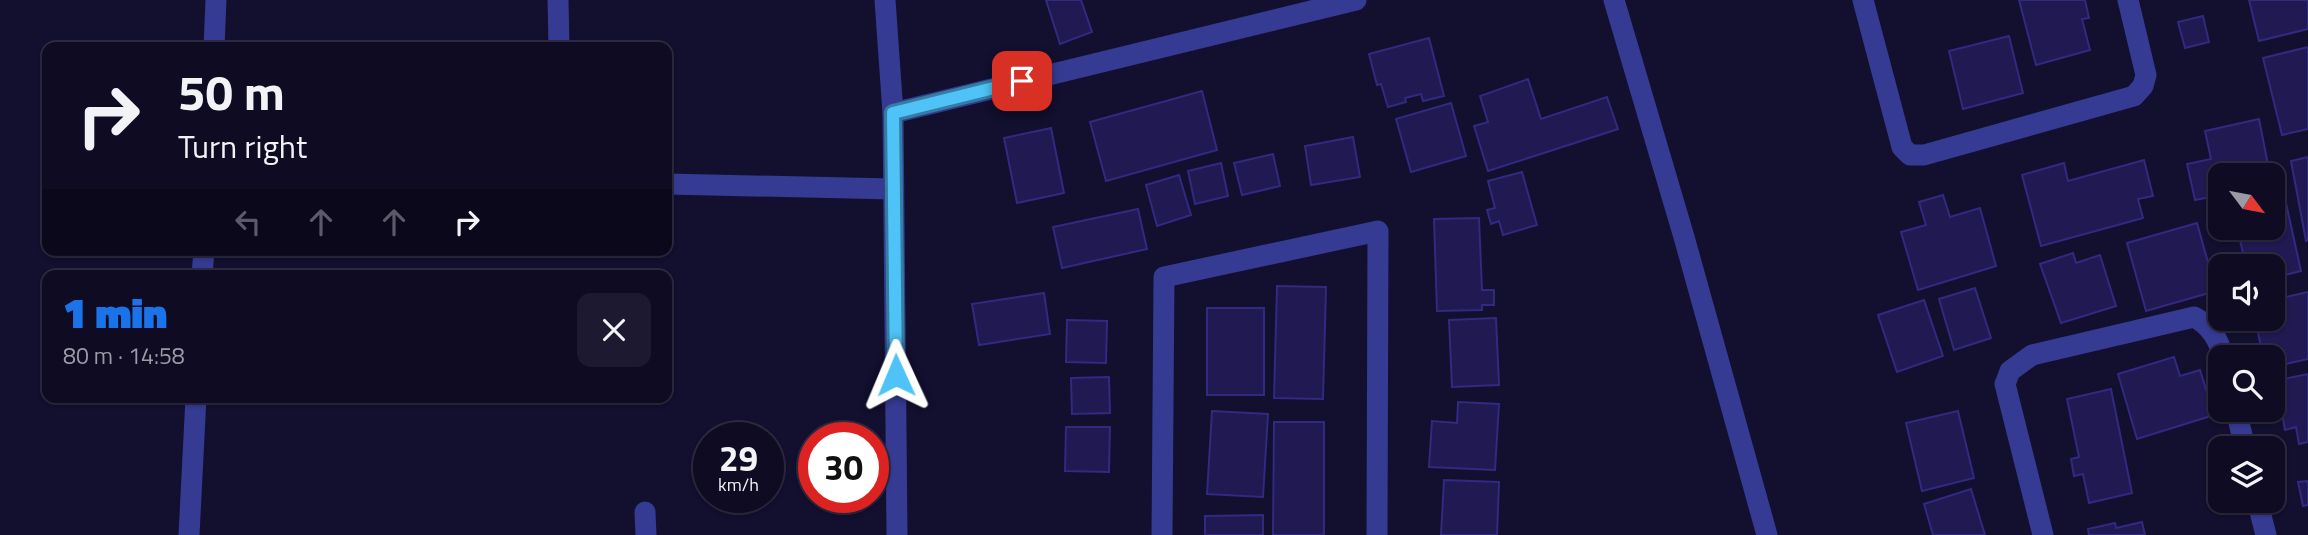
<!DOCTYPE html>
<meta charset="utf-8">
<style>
:root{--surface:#0e0b23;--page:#1c1930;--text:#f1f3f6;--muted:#9b9ba6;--line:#2e2b41;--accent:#1a73e8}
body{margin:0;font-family:"Titillium Web",sans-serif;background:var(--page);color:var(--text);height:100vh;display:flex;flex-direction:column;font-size:26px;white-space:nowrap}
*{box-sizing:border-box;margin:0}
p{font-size:23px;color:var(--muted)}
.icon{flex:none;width:38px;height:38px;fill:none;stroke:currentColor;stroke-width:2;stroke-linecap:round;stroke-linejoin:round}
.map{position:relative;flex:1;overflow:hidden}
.details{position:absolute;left:42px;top:270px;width:630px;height:133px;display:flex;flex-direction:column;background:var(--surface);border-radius:14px;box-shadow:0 2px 5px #0004,0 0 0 2px var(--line)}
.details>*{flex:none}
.hud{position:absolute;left:42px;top:42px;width:630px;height:214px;border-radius:14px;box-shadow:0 2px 5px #0004,0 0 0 2px var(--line);background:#0e0b23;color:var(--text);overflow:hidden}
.needle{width:46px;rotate:122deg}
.fabs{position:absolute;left:2208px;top:163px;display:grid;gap:14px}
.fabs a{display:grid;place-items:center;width:77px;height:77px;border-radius:14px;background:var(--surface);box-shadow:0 2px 5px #0004,0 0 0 2px var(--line);font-size:35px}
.speed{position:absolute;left:693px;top:422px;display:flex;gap:14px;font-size:35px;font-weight:700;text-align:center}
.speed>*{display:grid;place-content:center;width:91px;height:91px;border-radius:50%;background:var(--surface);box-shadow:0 2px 5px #0004,0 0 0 2px var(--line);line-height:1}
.speed small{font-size:18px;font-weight:400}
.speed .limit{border:10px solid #d22;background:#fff;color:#111}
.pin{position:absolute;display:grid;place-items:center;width:60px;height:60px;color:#fff;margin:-30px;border-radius:14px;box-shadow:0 4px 10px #0006}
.me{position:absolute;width:77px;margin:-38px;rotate:359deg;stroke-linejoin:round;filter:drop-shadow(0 0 5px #0008)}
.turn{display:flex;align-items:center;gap:24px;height:147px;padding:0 21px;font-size:32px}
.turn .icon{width:91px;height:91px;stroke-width:2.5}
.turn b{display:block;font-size:49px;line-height:60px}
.lanes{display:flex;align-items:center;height:66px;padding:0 21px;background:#0003;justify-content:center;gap:35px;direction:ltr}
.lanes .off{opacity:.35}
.round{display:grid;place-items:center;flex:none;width:74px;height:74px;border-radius:14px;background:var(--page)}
.headline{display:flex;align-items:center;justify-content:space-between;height:119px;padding:0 21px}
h1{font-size:42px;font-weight:800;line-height:52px;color:var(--accent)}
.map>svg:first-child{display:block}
.building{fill:#201952;stroke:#322981;stroke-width:2}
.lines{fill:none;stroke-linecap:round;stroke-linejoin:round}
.minor{stroke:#353a93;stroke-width:21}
.route-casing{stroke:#337fa1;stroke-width:18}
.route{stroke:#4fc3f7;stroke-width:12}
</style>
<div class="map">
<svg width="2308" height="535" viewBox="0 0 2308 535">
<rect width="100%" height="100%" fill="#120f2f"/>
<g class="building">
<path d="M1046,0H1081L1092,32L1060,44Z"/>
<path d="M2019,0H2085L2089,18L2082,19L2090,50L2036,65Z"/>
<path d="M2249,0H2308V29L2259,41Z"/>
<path d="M2203,16L2209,42L2185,48L2178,22Z"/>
<path d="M2009,36L2023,93L1963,109L1949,51Z"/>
<path d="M1429,38L1444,96L1423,101L1421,94L1405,98L1406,102L1388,107L1381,84L1377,85L1369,54Z"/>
<path d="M2308,47V129L2282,135L2263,58Z"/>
<path d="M1528,79L1541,119L1607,97L1618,129L1488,171L1474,126L1488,122L1480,96Z"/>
<path d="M1202,91L1217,150L1106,181L1090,122Z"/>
<path d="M1451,103L1466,156L1411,172L1396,119Z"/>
<path d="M2259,119L2270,175H2221V195L2195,200L2187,164L2211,159L2205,131Z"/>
<path d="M1051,128L1064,193L1017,203L1004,138Z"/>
<path d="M1353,137L1360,177L1311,185L1305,146Z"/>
<path d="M1273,154L1280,186L1242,195L1234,163Z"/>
<path d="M2308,157V240L2306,241L2291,161Z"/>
<path d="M2144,160L2153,196L2138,199L2143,218L2041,246L2022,175L2064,163L2068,181Z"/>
<path d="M1221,163L1228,196L1195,204L1188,171Z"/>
<path d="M1522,172L1537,225L1503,235L1499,221L1491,224L1487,210L1495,208L1488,181Z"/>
<path d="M1179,175L1191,215L1157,226L1146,185Z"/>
<path d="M1943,195L1950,217L1980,208L1996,266L1918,290L1901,232L1926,225L1919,202Z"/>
<path d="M2286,203L2301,271L2273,278V266H2236L2235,262L2245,261L2237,228H2273V205Z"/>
<path d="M1138,209L1147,249L1062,268L1053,227Z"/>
<path d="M1479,218L1482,290H1494V305H1482V310L1437,311L1434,219Z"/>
<path d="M2197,223L2216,291L2146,311L2127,243Z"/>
<path d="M2073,253L2076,263L2100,255L2116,306L2061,323L2040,264Z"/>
<path d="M1277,286L1326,287L1323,399L1274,398Z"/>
<path d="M1975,288L1991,338L1954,350L1939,299Z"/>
<path d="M2308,292V359L2273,367V357H2263L2255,318H2273V300Z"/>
<path d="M1044,293L1050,334L979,345L972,304Z"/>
<path d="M1924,300L1943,356L1897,372L1878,315Z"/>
<rect x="1207" y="308" width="57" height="87"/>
<path d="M1496,318L1499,385L1452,387L1449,320Z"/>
<path d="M1067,320L1107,321L1106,363L1066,362Z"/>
<path d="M2174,357L2180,376L2200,370L2214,415L2137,439L2118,374Z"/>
<path d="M2308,374V442L2299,444L2296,427L2285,430L2281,408L2273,409V381Z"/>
<path d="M1109,377L1110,413L1072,414L1071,378Z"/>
<path d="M2111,389L2132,493L2089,503L2083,474L2074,476L2071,459L2079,457L2067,399Z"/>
<path d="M1458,402L1499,404L1495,470L1429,467L1432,421L1457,423Z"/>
<path d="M1212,411L1268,414L1263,497L1207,494Z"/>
<path d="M1958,411L1974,478L1922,491L1906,423Z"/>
<path d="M1274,422H1324V535H1273Z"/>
<path d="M1066,427H1110L1109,472L1065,471Z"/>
<path d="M1444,480L1499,482L1497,535H1441Z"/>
<path d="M2308,481V505L2303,506L2298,482Z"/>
<path d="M1971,489L1985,535H1933L1924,504Z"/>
<path d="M1263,515V535H1205V516Z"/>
<path d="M2142,522L2145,535H2089L2088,529L2115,523L2116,528Z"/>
</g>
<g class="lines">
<g class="minor">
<path d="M558,0L559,47"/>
<path d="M885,0L893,113L897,535"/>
<path d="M1614,0L1684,237L1767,535"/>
<path d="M1863,0L1902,147L1910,155H1924L2134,96L2143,86L2146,75L2128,0"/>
<path d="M214,47L216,0"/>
<path d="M893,113L1356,0"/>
<path d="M667,184L893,189"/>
<path d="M202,275L204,250"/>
<path d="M2236,410L2245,448"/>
<path d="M2257,500L2266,535"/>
<path d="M645,512L646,535"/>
<path d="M189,535L196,397"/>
<path d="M1162,535L1164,277L1378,231L1377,535"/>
<path d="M2043,535L2005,384L2010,371L2032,355L2194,317C2210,325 2219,340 2223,357"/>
</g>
</g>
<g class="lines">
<defs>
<path id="route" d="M896,375L893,113L1022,81"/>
</defs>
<use href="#route" class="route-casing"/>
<use href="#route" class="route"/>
</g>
</svg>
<div class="fabs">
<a><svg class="needle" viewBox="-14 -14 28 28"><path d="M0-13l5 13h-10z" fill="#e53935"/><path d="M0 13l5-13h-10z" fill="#9b9ba6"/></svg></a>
<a><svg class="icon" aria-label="sound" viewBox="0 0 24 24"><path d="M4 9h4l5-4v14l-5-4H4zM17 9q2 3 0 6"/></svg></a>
<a><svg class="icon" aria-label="search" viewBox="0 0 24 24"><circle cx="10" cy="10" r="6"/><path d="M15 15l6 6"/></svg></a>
<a><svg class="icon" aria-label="layers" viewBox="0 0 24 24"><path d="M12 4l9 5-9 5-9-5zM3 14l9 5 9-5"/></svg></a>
</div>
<div class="speed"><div>29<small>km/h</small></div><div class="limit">30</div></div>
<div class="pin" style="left:1022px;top:81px;background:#d93025"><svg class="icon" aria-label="arrive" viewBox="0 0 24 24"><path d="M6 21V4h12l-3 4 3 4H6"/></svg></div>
<svg class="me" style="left:896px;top:375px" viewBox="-20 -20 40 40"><path d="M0-17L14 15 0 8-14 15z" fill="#4fc3f7" stroke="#fff" stroke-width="4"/></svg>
<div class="hud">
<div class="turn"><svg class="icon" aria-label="right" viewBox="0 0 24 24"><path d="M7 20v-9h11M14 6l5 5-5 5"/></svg><div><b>50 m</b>Turn right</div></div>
<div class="lanes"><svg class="icon off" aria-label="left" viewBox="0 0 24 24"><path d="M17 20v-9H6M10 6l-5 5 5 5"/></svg><svg class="icon off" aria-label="ahead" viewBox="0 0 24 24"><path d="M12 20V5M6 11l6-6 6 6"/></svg><svg class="icon off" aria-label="ahead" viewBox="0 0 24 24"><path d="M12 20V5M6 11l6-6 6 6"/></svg><svg class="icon" aria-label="right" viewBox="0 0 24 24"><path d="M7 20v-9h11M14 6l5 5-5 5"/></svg></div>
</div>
<section class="details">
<div class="headline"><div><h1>1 min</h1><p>80 m · 14:58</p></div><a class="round"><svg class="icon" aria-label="close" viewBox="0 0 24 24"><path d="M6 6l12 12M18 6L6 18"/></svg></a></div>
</section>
</div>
